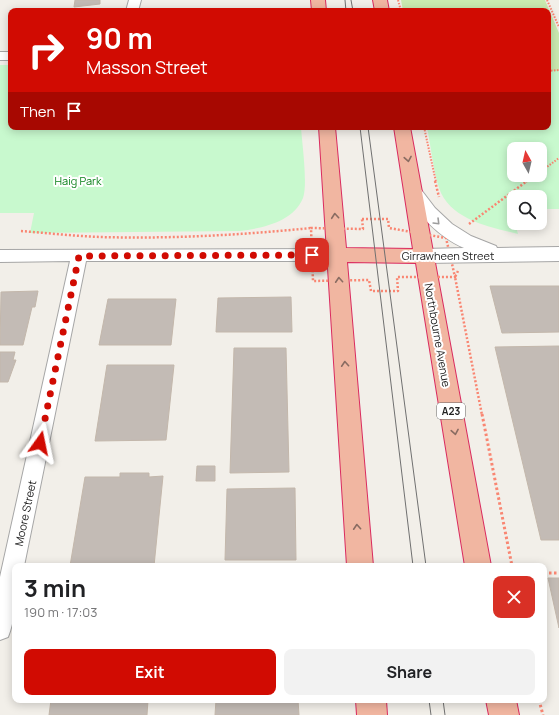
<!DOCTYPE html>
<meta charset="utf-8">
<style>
:root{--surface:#fff;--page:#f2f2f2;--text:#202124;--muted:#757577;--accent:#d10b02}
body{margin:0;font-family:Manrope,sans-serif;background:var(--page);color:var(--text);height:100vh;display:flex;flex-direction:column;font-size:15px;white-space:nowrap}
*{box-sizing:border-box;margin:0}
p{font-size:13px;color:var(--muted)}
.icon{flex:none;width:22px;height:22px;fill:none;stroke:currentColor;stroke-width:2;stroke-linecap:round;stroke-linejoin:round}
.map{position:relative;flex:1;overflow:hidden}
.drawer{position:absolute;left:12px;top:563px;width:535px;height:140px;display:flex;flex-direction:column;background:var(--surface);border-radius:8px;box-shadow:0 2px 10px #0003}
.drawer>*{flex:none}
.hud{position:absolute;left:8px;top:8px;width:543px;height:122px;border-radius:8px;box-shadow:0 2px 10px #0003;background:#d10b02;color:#fff;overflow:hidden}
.needle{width:26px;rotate:352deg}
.controls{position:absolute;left:507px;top:142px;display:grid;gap:8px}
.controls a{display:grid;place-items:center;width:40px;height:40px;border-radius:8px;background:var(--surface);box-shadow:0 2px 10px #0003;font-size:20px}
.pin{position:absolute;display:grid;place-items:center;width:34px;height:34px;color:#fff;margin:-17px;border-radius:8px;box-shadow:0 2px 6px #0006}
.me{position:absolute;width:44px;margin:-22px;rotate:12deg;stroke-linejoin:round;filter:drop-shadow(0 0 3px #0008)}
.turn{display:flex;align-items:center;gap:14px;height:84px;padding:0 12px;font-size:18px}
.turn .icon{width:52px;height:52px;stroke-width:2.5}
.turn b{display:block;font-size:28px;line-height:34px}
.then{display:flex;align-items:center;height:38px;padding:0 12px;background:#0003;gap:8px;font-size:15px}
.round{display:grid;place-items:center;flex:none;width:42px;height:42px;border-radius:8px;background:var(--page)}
.summary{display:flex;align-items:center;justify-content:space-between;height:68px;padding:0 12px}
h1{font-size:24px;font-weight:700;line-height:30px}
.action{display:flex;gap:8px;margin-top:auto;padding:8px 12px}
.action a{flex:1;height:46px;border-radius:8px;background:var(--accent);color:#fff;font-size:16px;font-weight:700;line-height:46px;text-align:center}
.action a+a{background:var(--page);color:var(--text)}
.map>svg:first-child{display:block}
.grass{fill:#caeab0}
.park{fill:#c8f9ce;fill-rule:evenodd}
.building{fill:#c3bbb5;stroke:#c3b7ab}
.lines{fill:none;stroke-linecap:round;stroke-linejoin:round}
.minor-casing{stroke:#a6a6a6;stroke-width:2}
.tertiary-casing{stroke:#a6a6a6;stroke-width:2}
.trunk-casing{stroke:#da2b5f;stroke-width:2}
.path-far2{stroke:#f98672;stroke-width:2;stroke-dasharray:1.5 1.5;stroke-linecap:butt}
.path-far1{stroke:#f98672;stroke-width:2.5;stroke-dasharray:2 2;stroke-linecap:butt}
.path{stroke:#f98672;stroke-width:3;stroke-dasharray:2.5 2.5;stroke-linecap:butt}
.minor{fill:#fff;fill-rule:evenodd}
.tertiary{fill:#fff;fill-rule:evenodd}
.trunk{fill:#f1b6a1;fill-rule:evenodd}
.tram{stroke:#707070;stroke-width:1}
.oneway{stroke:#8a6c62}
.oneway2{stroke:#9c9c9c}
.route{stroke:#d10b02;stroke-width:7;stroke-dasharray:0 12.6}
.labels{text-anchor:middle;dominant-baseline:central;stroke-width:4;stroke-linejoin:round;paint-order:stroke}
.shield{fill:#fff;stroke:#646464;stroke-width:1}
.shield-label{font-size:10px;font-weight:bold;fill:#222}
.park-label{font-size:11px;fill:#0d821c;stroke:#fff}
.street-label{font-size:11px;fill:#222;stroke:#fff}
</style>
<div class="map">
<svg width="559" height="715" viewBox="0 0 559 715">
<rect width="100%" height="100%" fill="#f2efe9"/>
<path class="grass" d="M401,0H545L559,33V71H548V11H403Z"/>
<g class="park">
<path d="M0,65H11V127H301C302,143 308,184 303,198C293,222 263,228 240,231L30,233L34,213H0Z"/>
<path d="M548,71H559V209H540V197H514V209H511L514,223H515L518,234C490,227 450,220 439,188C433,169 431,147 427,127H548ZM514,149H540V175H514Z"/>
</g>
<g class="building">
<path d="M75,0H100V4L74,7Z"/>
<path d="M490,286H559V332L502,333Z"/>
<path d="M38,291L35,307H32L23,345H0L1,292Z"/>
<path d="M291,297L292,332H216L218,298Z"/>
<path d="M108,299H176L171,345H99Z"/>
<path d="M559,346V540H541L495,347Z"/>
<path d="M234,348H286L289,472L230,473Z"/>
<path d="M0,352H15L13,360H16L8,382H0Z"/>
<path d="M107,365H174L166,440L95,441Z"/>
<path d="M197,466H215V481H196Z"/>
<path d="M120,473H149V477L163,476L154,566H70L85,477H120Z"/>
<path d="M295,488L296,560H225L227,489Z"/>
<path d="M548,578H559V628Z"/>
<path d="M51,700H148L147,715H49Z"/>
<path d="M216,700H298L299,715H215Z"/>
</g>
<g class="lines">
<defs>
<g id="minor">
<path d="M129,0H141L138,11H126Z"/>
<rect x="0" y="52" width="11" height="8"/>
<path d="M337,249L343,251L345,255L343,259L337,261H86L24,566H15C15,590 17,615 8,637L0,640V577L70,261L0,262V250Z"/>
</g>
<path id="tertiary" d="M413,185L419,187L435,208L452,224L471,236L496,246L497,248L559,247V261L424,263L417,261L414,256L417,251L424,249L464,248C437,236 420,216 404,191L407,187Z"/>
<g id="trunk">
<path d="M311,0H325L326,11H312Z"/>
<path d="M373,0H387L389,11H375Z"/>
<path d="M319,127H335L346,248L413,249L394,127H410L491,566H465L416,263L347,262L373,566H347Z"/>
<path d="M356,700H386L387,715H357Z"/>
<path d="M486,700H516L519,715H489Z"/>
</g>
</defs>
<use href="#minor" class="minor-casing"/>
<use href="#tertiary" class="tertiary-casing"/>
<use href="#trunk" class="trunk-casing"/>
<g class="path-far2">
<path d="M398,0L401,11"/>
<path d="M547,0L559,27"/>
<path d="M548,71L559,70"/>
<path d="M424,127L436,182"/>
<path d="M540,172L559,158"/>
<path d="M526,182L535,175"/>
</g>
<g class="path-far1">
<path d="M435,181L439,197"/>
<path d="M362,219H388L389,228L446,238L455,277H397L398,291H371L369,280L313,281L311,228L363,229Z"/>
<path d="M469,224L527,181"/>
<path d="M21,231C47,233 74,236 100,237C171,239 241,235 311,228"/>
<path d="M458,271L455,277L482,415"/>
</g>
<g class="path">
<path d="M482,414L512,566"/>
<path d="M544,573H559"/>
<path d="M539,700L543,715"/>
</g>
<use href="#minor" class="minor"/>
<use href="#tertiary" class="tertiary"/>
<use href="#trunk" class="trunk"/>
<g class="tram">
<path d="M345,0L346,11"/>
<path d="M351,0L353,11"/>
<path d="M360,127L413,566"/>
<path d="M368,127L426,566"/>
<path d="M429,700L431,715"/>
<path d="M443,700L445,715"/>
</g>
</g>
<defs><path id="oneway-chevron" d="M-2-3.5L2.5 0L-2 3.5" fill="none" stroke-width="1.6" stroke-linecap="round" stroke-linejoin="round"/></defs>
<g class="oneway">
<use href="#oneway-chevron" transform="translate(408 159) rotate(80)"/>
<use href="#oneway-chevron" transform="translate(335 216) rotate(-95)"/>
<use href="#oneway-chevron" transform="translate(339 280) rotate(-94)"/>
<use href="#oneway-chevron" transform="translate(345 364) rotate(-94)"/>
<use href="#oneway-chevron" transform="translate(455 432) rotate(80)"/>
<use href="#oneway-chevron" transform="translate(357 527) rotate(-94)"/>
</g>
<use class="oneway2" href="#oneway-chevron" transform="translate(437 222) rotate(45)"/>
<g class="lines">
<path class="route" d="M40,443L79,256L312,255"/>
</g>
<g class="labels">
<rect class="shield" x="437" y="403" width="28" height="16" rx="3"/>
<g class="shield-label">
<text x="451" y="411">A23</text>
</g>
<g class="park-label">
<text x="78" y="180">Haig Park</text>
</g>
<g class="street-label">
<text x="448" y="255">Girrawheen Street</text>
<text transform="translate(438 335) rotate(80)">Northbourne Avenue</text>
<text transform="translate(25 513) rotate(-78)">Moore Street</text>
</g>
</g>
</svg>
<div class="controls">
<a><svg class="needle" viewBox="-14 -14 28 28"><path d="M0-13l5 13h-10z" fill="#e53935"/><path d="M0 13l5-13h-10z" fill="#757577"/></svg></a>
<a><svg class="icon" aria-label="search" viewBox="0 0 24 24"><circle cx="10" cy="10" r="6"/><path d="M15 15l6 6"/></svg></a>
</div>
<div class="pin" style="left:312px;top:255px;background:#d93025"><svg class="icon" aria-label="arrive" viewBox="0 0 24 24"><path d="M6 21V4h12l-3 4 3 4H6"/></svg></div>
<svg class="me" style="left:40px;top:443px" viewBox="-20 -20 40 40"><path d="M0-17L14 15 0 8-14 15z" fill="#d10b02" stroke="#fff" stroke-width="4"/></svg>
<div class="hud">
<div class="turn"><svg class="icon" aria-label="right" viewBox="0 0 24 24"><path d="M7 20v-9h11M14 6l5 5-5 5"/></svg><div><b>90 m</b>Masson Street</div></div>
<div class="then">Then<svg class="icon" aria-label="arrive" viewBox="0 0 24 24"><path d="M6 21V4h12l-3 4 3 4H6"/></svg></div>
</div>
<section class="drawer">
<div class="summary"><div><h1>3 min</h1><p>190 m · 17:03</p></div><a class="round" style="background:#d93025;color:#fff"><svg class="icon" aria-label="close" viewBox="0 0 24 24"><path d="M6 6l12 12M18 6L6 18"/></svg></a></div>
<div class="action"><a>Exit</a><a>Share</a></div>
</section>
</div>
